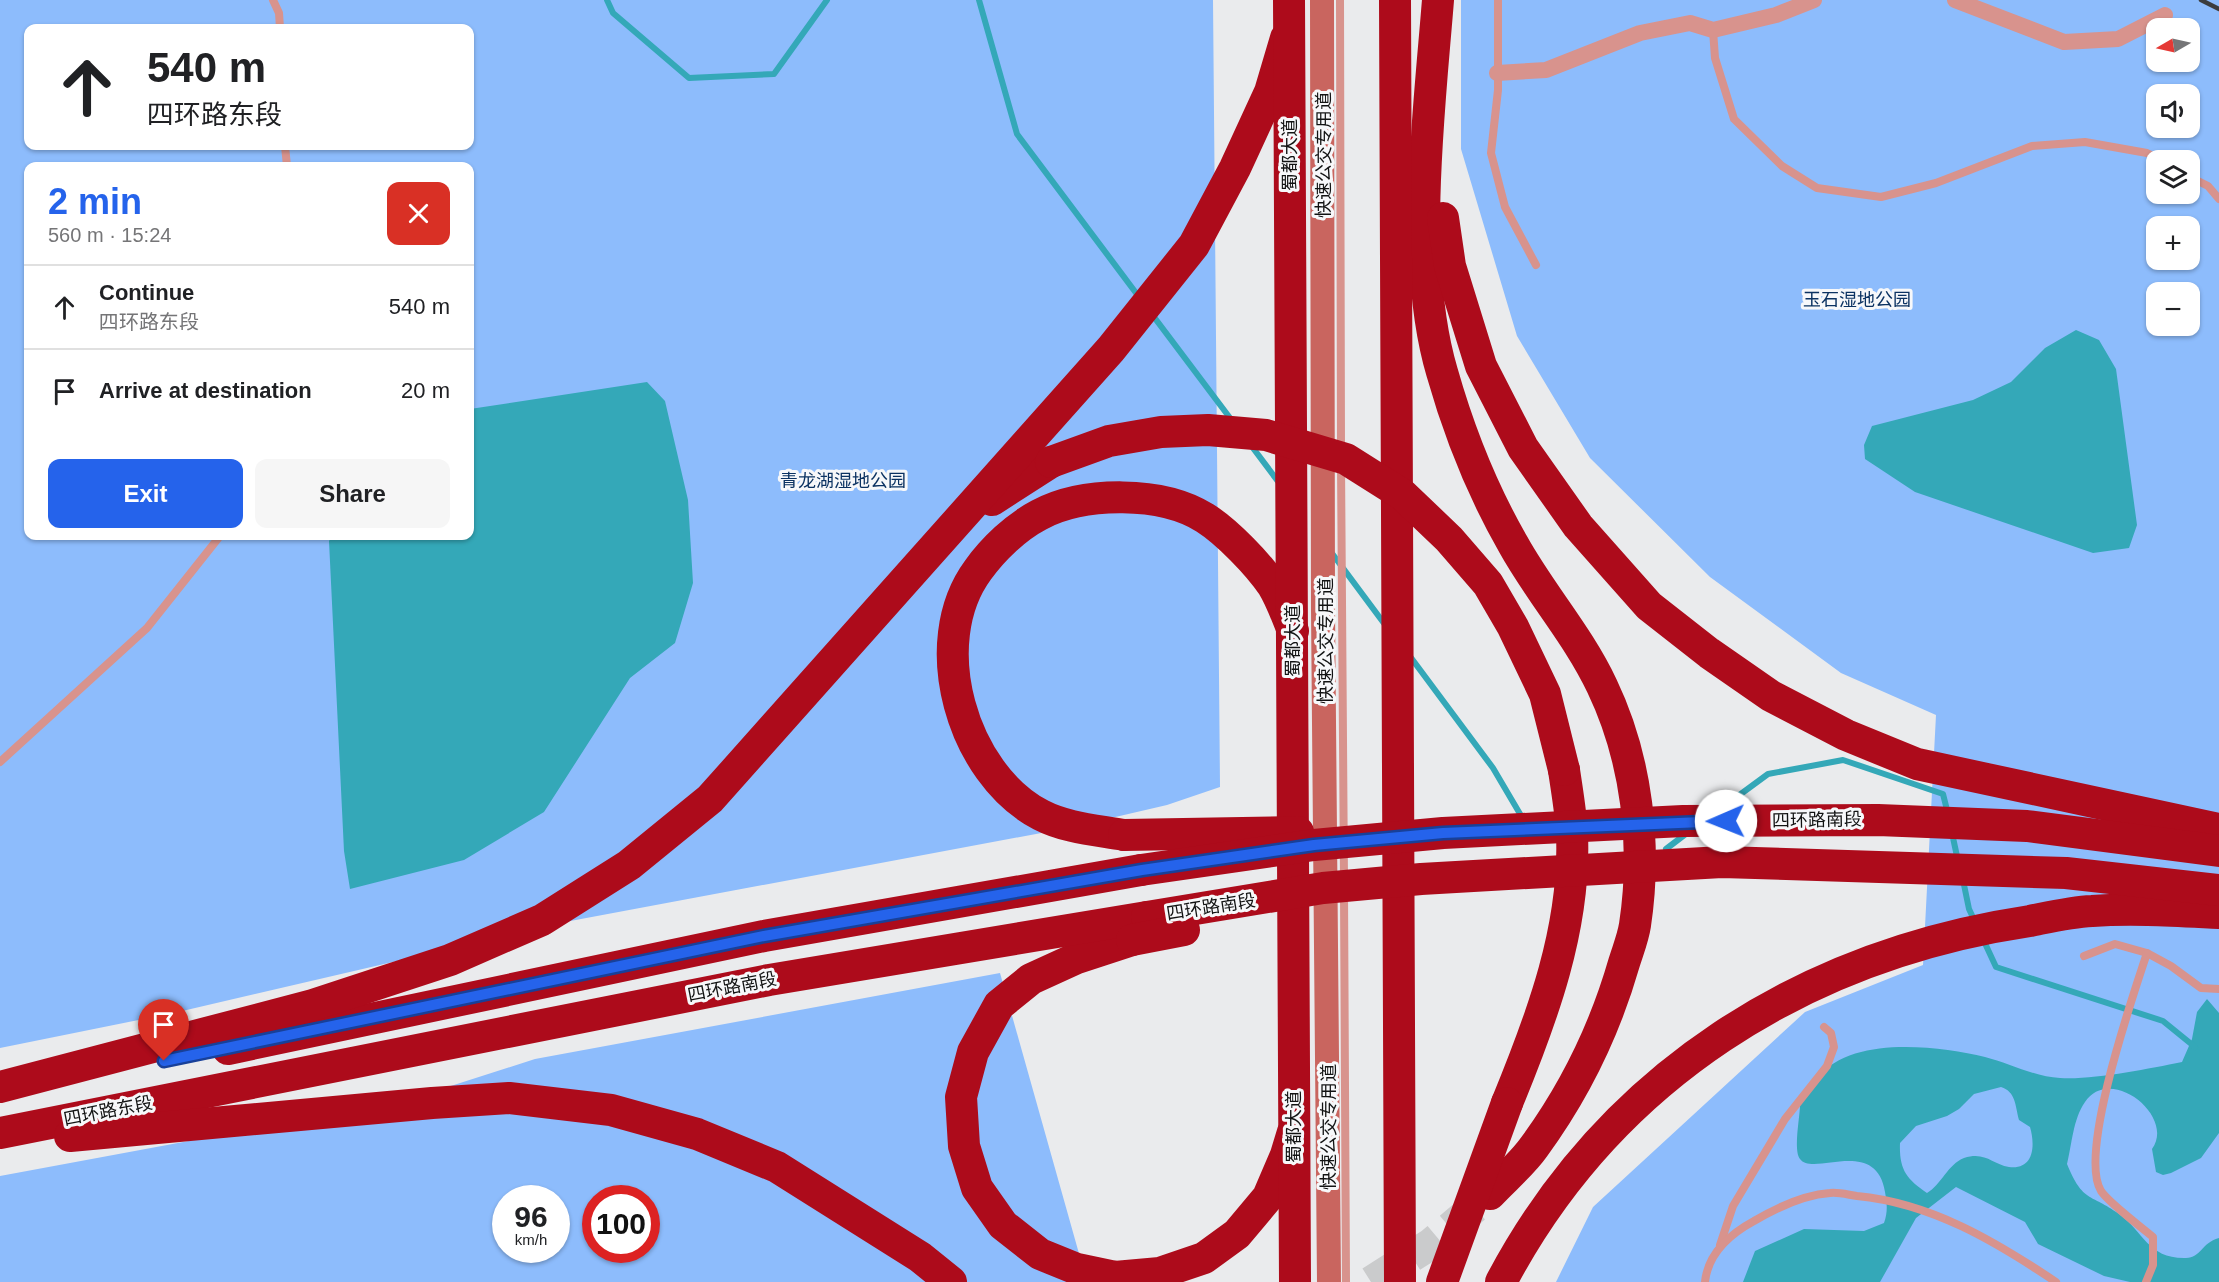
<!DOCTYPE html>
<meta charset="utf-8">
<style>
:root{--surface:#fff;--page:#f6f6f6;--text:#202124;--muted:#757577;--line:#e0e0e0;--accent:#2563eb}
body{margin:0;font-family:Helvetica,"Noto Sans SC",sans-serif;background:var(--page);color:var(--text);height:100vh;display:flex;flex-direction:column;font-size:22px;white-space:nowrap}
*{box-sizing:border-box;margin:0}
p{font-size:20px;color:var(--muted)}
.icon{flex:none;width:33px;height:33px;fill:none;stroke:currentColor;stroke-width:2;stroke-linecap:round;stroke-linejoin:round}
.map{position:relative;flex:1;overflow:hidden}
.drawer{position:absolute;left:24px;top:162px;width:450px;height:378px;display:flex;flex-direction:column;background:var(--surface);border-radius:12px;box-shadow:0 2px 4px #0004}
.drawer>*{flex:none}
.top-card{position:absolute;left:24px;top:24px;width:450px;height:126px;border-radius:12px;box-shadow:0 2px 4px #0004;background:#fff;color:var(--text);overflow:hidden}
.needle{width:39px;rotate:261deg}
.controls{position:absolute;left:2146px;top:18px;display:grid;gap:12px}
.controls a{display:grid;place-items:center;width:54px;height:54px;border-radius:12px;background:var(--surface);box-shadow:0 2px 4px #0004;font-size:30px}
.speed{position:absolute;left:492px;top:1185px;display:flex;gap:12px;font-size:30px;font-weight:700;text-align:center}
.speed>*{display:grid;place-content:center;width:78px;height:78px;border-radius:50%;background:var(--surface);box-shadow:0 2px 4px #0004;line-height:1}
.speed small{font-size:15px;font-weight:400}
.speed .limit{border:9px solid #d22;background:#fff;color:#111}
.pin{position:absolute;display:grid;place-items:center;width:51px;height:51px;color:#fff;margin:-62px -26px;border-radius:50% 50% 50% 0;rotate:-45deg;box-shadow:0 0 6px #0007}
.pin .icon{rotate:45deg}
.me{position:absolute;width:66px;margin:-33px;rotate:269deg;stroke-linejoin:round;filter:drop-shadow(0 0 4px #0008)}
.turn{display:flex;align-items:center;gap:21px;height:126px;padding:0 24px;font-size:27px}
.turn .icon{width:78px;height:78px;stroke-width:2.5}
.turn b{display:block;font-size:42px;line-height:51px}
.round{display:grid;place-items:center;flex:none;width:63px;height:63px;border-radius:12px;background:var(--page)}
.overview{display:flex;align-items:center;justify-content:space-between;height:102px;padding:0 24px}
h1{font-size:36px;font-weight:600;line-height:45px;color:var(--accent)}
.primary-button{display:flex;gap:12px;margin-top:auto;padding:12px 24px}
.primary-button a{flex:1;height:69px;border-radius:12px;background:var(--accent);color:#fff;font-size:24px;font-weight:600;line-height:69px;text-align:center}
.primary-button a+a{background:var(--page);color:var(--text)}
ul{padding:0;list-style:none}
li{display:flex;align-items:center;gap:18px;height:84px;padding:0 24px;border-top:2px solid var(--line)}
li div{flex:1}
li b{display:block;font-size:22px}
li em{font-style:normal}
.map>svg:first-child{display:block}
.green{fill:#8dbcfc;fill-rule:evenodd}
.water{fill:#34a8b8;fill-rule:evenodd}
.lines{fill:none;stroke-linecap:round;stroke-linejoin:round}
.stream{stroke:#34a8b8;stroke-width:6}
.highway-tunnel{stroke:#cacbcc;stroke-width:32;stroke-dasharray:32 16;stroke-linecap:butt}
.lane{stroke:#d8938d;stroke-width:8}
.street{stroke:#d8938d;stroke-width:16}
.secondary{stroke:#c9655f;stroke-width:24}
.highway{stroke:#ad0b1b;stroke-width:32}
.rail{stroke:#3c3d3e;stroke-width:4.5}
.lane-bridge{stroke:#d8938d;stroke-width:8}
.highway-bridge{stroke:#ad0b1b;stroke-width:32}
.route-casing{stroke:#184099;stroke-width:15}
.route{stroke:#2563eb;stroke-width:10}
.labels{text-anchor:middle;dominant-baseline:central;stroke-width:6;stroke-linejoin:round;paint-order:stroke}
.street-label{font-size:18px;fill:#121313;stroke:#f7f8fa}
.park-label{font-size:18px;fill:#0b3262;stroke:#f7f8fa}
</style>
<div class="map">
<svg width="2219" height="1282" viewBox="0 0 2219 1282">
<rect width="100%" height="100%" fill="#eaebed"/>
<g class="green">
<path d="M0,0H1213L1220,787L1167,805L1068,828L565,922L178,1012L0,1048ZM28,28H470V146H28ZM28,166H470V536H28Z"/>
<path d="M1461,0H2219V1282H1556L1593,1207L1805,1012L1923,965L1936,715L1841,673L1710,577L1590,458L1517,336L1461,149ZM2157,28H2190V62H2157ZM2157,94H2190V128H2157ZM2157,160H2190V194H2157ZM2157,226H2190V260H2157ZM2157,292H2190V326H2157Z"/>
<path d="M1000,973L1087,1282H0V1176L404,1101L535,1059ZM506,1198H556V1250H506ZM596,1198H646V1250H596Z"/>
</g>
<g class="water">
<path d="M2076,330L2099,340L2116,369L2137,525L2129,548L2093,553L1915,492L1865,459L1864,445L1872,426L1973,400L2011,382L2045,348Z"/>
<path d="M647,382L665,401L688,500L693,583L675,643L630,678L544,812L464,860L350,889L344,851L329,541L332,536H470V409Z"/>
<path d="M2207,999L2219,1013V1133L2201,1158L2171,1173L2163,1175L2156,1172L2152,1149C2176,1116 2110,1064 2085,1102C2073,1119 2072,1144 2067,1164C2083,1203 2090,1193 2119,1214C2144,1232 2148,1259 2186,1258C2201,1258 2201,1243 2219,1238V1282H2130L2104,1276L2038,1244L2025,1222L1956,1187L1916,1218L1880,1282H1743L1755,1251L1804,1229L1864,1231L1884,1223C1888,1212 1887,1203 1885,1192C1876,1136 1813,1177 1800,1159C1793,1150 1800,1117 1800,1105C1801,1095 1811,1086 1817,1078C1852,1035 1937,1046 1985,1057C2009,1063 2035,1077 2060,1078C2094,1080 2147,1069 2182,1062L2192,1039L2197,1012ZM2001,1087C2016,1092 2015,1105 2019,1120L2030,1127C2035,1144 2035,1170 2009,1167C1992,1164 1985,1151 1964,1158C1948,1164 1941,1185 1927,1193C1906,1179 1899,1169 1900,1143L1916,1126L1947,1116L1959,1109L1974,1094Z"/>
</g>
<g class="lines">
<g class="stream">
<path d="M607,0L613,13L689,78L774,74L827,0"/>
<path d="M979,0L1017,134L1139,297"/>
<path d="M1151,313L1233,422"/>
<path d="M1250,444L1280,484"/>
<path d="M1331,552L1386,626"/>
<path d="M1409,655L1493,768L1523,819"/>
<path d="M1719,810L1768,774L1843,760L1943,794L1948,814"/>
<path d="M1952,833L1958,861"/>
<path d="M1666,849L1687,833"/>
<path d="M1963,880L1969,909L1976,924"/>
<path d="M1983,939L1996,967L2163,1021L2195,1047"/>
</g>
<path class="highway-tunnel" d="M1371,1282L1431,1244L1475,1207"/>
<g class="lane">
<path d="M273,0L279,13L280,28"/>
<path d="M1498,0V90L1491,153L1505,207L1536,265"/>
<path d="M1713,30L1715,58L1734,119L1782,166L1817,188L1881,197L1936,183L2032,146L2085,142L2147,153L2161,160"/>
<path d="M285,146L287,166"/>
<path d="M2190,177L2208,186L2219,199"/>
<path d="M0,762L147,628L220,536"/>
<path d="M2084,956L2115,944L2147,953L2171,966L2201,988L2219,989"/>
<path d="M1720,1245L1733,1206L1785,1119L1827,1066L1834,1047L1831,1033L1824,1027"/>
<path d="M1705,1282C1708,1253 1730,1234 1754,1221C1776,1208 1803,1195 1830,1193C1839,1192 1849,1195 1857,1196C1931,1203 1995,1241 2056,1282"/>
<path d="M2146,1282L2153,1265V1237C2140,1226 2109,1203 2101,1191C2078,1154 2133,996 2147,953"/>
</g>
<g class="street">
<path d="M1955,0L2064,42L2118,39L2165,15"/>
<path d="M1497,73L1546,70L1640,33L1690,23L1713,30L1776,15L1814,0"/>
</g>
<path class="secondary" d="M1322,0L1323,610L1329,1282"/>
<g class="highway">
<path d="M1438,0C1429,113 1410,264 1442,372C1459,432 1482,490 1513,544C1540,593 1578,635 1602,686C1637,759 1647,846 1635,925C1633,938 1628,950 1624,963C1605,1029 1575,1091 1534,1147C1522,1164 1505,1178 1490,1194"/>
<path d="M1443,218L1450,266L1481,366L1523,448L1578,526L1649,606L1709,653L1771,696L1846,735L1917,764L2219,829"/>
<path d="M992,500L1051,462"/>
<path d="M1124,835C1096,830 1066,828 1041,815C962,774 924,643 978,570C993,549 1016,527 1039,515C1084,491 1162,491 1205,518C1227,532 1258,564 1273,586C1281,599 1287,616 1293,631"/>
<path d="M1132,940L1077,958L1031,979L999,1005L973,1052L961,1097L964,1146L977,1188L1003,1225L1040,1254L1077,1269L1115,1277L1160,1273L1204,1258L1237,1234L1268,1197L1286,1155L1293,1132"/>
<path d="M228,1049L764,936L1141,870"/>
<path d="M0,1087L313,1005L450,960L542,920L629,865L710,799L1111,349L1194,245L1235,168L1270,92L1286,38"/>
<path d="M1507,1103C1542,1018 1576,927 1572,834C1571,813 1567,791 1564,770"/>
<path d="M0,1133L769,980L1147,917"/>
<path d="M70,1136L432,1103L509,1098L611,1110L697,1134L777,1167L920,1257L951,1282"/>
<path d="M1501,1282C1610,1076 1803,955 2030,921C2050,917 2071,912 2092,911C2133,908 2178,911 2219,913"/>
</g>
<path class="rail" d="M2201,0L2219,9"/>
<g class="lane-bridge">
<path d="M1340,0L1341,451"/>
<path d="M1341,463L1344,880"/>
<path d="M1344,892L1346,1282"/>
</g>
<g class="highway-bridge">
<path d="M1289,0L1295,1282"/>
<path d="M1395,0L1400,1282"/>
<path d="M1051,462L1109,441L1161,432L1208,430L1266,435L1346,459L1403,495L1449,539L1488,584L1513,627L1545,694L1564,770"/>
<path d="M1124,835L1298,832"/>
<path d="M1141,870L1314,845L1443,833L1683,821L1878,820L2027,826L2219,851"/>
<path d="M1147,917L1323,888L1421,879L1722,862L2066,873L2219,890"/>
<path d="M1132,940L1184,930"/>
<path d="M1442,1282L1507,1103"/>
</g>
</g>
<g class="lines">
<defs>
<path id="route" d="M164,1061L764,936L1142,870L1314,845L1443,833L1726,821"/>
</defs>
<use href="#route" class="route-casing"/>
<use href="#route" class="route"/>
</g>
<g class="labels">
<g class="street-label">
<text transform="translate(1290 155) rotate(-90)">蜀都大道</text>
<text transform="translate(1324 155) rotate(-90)">快速公交专用道</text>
<text transform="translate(1293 641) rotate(-90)">蜀都大道</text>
<text transform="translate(1326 641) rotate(-90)">快速公交专用道</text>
<text transform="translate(1817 820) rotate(-1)">四环路南段</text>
<text transform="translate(1211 907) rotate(-9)">四环路南段</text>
<text transform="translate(732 987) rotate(-11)">四环路南段</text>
<text transform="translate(108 1111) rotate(-11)">四环路东段</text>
<text transform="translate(1294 1127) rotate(-90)">蜀都大道</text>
<text transform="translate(1329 1127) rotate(-90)">快速公交专用道</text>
</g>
<g class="park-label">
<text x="1857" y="300">玉石湿地公园</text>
<text x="843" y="481">青龙湖湿地公园</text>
</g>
</g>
</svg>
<div class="controls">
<a><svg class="needle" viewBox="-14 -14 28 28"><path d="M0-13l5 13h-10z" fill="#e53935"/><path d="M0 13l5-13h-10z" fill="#757577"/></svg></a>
<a><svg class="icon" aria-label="sound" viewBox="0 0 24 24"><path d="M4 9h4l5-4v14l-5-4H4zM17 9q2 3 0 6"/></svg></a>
<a><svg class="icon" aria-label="layers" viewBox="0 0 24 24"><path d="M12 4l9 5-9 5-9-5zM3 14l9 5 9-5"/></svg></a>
<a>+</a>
<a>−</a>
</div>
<div class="speed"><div>96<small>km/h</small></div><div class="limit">100</div></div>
<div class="pin" style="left:164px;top:1061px;background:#d93025"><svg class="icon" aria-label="arrive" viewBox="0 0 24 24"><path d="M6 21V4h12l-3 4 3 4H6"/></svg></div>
<svg class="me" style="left:1726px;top:821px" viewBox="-20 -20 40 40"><circle r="19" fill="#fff"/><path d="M0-13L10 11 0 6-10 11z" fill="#2563eb"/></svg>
<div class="top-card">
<div class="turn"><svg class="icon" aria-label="ahead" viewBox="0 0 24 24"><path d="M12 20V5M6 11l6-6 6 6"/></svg><div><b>540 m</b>四环路东段</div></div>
</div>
<section class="drawer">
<div class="overview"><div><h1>2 min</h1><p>560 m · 15:24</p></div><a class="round" style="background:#d93025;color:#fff"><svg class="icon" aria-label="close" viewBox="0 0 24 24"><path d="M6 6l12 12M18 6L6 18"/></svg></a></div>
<ul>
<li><svg class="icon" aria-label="ahead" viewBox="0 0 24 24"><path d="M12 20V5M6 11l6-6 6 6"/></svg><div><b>Continue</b><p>四环路东段</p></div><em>540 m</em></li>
<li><svg class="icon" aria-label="arrive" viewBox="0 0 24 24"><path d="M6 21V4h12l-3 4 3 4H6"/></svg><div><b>Arrive at destination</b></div><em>20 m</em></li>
</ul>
<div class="primary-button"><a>Exit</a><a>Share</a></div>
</section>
</div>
